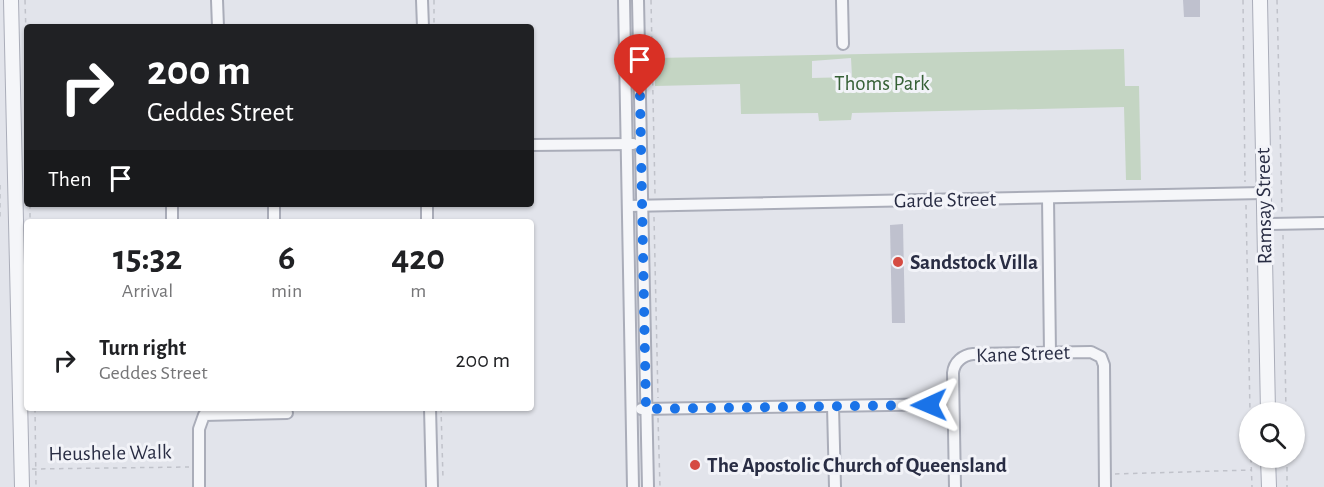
<!DOCTYPE html>
<style>
:root{--surface:#fff;--page:#f2f2f2;--text:#202124;--muted:#757577}
body{margin:0;font-family:"Alegreya Sans",sans-serif;background:var(--page);color:var(--text);height:100vh;display:flex;flex-direction:column;font-size:22px;white-space:nowrap}
*{box-sizing:border-box;margin:0}
p{font-size:20px;color:var(--muted)}
.icon{flex:none;width:33px;height:33px;fill:none;stroke:currentColor;stroke-width:2;stroke-linecap:round;stroke-linejoin:round}
.map{position:relative;flex:1;overflow:hidden}
.details{position:absolute;left:24px;top:219px;width:510px;height:192px;display:flex;flex-direction:column;background:var(--surface);border-radius:6px;box-shadow:0 2px 4px #0004}
.details>*{flex:none}
.top-card{position:absolute;left:24px;top:24px;width:510px;height:183px;border-radius:6px;box-shadow:0 2px 4px #0004;background:#202124;color:#fff;overflow:hidden}
.controls{position:absolute;left:1239px;top:402px;display:grid;gap:12px}
.controls a{display:grid;place-items:center;width:66px;height:66px;border-radius:50%;background:var(--surface);box-shadow:0 2px 4px #0004;font-size:30px}
.pin{position:absolute;display:grid;place-items:center;width:51px;height:51px;color:#fff;margin:-62px -26px;border-radius:50% 50% 50% 0;rotate:-45deg;box-shadow:0 0 6px #0007}
.pin .icon{rotate:45deg}
.me{position:absolute;width:66px;margin:-33px;rotate:269deg;stroke-linejoin:round;filter:drop-shadow(0 0 4px #0008)}
.turn{display:flex;align-items:center;gap:21px;height:126px;padding:0 24px;font-size:27px}
.turn .icon{width:78px;height:78px;stroke-width:2.5}
.turn b{display:block;font-size:42px;line-height:51px}
.then{display:flex;align-items:center;height:57px;padding:0 24px;background:#0003;gap:12px;font-size:22px}
.eta{display:flex;justify-content:space-evenly;align-items:center;height:102px;text-align:center}
.eta b{font-size:36px;font-weight:600;line-height:42px}
ul{padding:0;list-style:none}
li{display:flex;align-items:center;gap:18px;height:78px;padding:0 24px}
li div{flex:1}
li b{display:block;font-size:22px}
li em{font-style:normal}
.map>svg:first-child{display:block}
.green{fill:#c4d5c3;fill-rule:evenodd}
.building{fill:#bfc1ce}
.lines{fill:none;stroke-linecap:round;stroke-linejoin:round}
.minor-casing{stroke:#aaadb9;stroke-width:14}
.tertiary-casing{stroke:#aaadb9;stroke-width:16}
.path{stroke:#c0c2ca;stroke-width:1.5;stroke-dasharray:4.5 4.5;stroke-linecap:butt}
.minor{stroke:#f5f6f9;stroke-width:10}
.tertiary{stroke:#f5f6f9;stroke-width:14}
.route{stroke:#1a73e8;stroke-width:10;stroke-dasharray:0 18}
.poi-dot{fill:#d54b42;stroke:#f2f3f8;stroke-width:2}
.labels{text-anchor:middle;dominant-baseline:central;stroke-width:6;stroke-linejoin:round;paint-order:stroke}
.park-label{font-size:21px;fill:#366036;stroke:#f2f3f8}
.street-label{font-size:21px;fill:#292d44;stroke:#f2f3f8}
.poi-label{font-size:21px;font-weight:bold;fill:#292d44;stroke:#f2f3f8;text-anchor:start}
</style>
<div class="map">
<svg width="1324" height="487" viewBox="0 0 1324 487">
<rect width="100%" height="100%" fill="#e2e4eb"/>
<path class="green" d="M1124,49L1125,86H1139L1141,180H1126L1124,107L852,113L851,120L819,121L818,113L741,114L740,84L655,86V58ZM851,58L852,77L812,78V61Z"/>
<g class="building">
<path d="M1183,0H1200V17H1184Z"/>
<path d="M903,224L905,323H892L890,225Z"/>
</g>
<g class="lines">
<defs>
<g id="minor">
<path d="M217,0L218,27"/>
<path d="M422,0L423,27"/>
<path d="M624,0L633,487"/>
<path d="M638,0L648,487"/>
<path d="M842,0L843,44"/>
<path d="M531,145L633,144"/>
<path d="M1048,198L1050,353"/>
<path d="M172,204V222"/>
<path d="M274,204V222"/>
<path d="M427,204V222"/>
<path d="M628,206L1263,193"/>
<path d="M1264,224L1324,223"/>
<path d="M833,406L835,487"/>
<path d="M430,408L432,487"/>
<path d="M641,409L953,404"/>
<path d="M199,487V429L204,415L287,413"/>
<path d="M955,487L953,373C954,362 963,355 973,354L1091,352L1101,357L1104,365L1105,487"/>
</g>
<g id="tertiary">
<path d="M11,0L22,487"/>
<path d="M1260,0L1268,412"/>
<path d="M1268,458L1269,487"/>
</g>
</defs>
<use href="#minor" class="minor-casing"/>
<use href="#tertiary" class="tertiary-casing"/>
<g class="path">
<path d="M25,0L27,66"/>
<path d="M434,0V27"/>
<path d="M651,0L655,194"/>
<path d="M1243,0L1245,182"/>
<path d="M1277,0L1282,212"/>
<path d="M0,185V217"/>
<path d="M30,204V222"/>
<path d="M1246,205L1250,412"/>
<path d="M654,217L658,398"/>
<path d="M1283,235L1286,412"/>
<path d="M35,408L36,487"/>
<path d="M441,408L443,479"/>
<path d="M658,418L660,487"/>
<path d="M1251,458L1252,487"/>
<path d="M1287,458V487"/>
<path d="M32,469L189,467"/>
<path d="M1115,474L1251,470"/>
</g>
<use href="#minor" class="minor"/>
<use href="#tertiary" class="tertiary"/>
</g>
<g class="lines">
<path class="route" d="M640,96L646,409L929,405"/>
</g>
<g class="poi-dot">
<circle cx="898" cy="262" r="6"/>
<circle cx="695" cy="465" r="6"/>
</g>
<g class="labels">
<g class="park-label">
<text x="882" y="83">Thoms Park</text>
</g>
<g class="street-label">
<text transform="translate(945 200) rotate(-1)">Garde Street</text>
<text transform="translate(1264 206) rotate(-91)">Ramsay Street</text>
<text transform="translate(1023 354) rotate(-2)">Kane Street</text>
<text transform="translate(110 453) rotate(-1)">Heushele Walk</text>
</g>
<g class="poi-label">
<text x="910" y="262">Sandstock Villa</text>
<text x="707" y="465">The Apostolic Church of Queensland</text>
</g>
</g>
</svg>
<div class="controls">
<a><svg class="icon" aria-label="search" viewBox="0 0 24 24"><circle cx="10" cy="10" r="6"/><path d="M15 15l6 6"/></svg></a>
</div>
<div class="pin" style="left:640px;top:96px;background:#d93025"><svg class="icon" aria-label="arrive" viewBox="0 0 24 24"><path d="M6 21V4h12l-3 4 3 4H6"/></svg></div>
<svg class="me" style="left:929px;top:405px" viewBox="-20 -20 40 40"><path d="M0-17L14 15 0 8-14 15z" fill="#1a73e8" stroke="#fff" stroke-width="4"/></svg>
<div class="top-card">
<div class="turn"><svg class="icon" aria-label="right" viewBox="0 0 24 24"><path d="M7 20v-9h11M14 6l5 5-5 5"/></svg><div><b>200 m</b>Geddes Street</div></div>
<div class="then">Then<svg class="icon" aria-label="arrive" viewBox="0 0 24 24"><path d="M6 21V4h12l-3 4 3 4H6"/></svg></div>
</div>
<section class="details">
<div class="eta">
<div><b>15:32</b><p>Arrival</p></div>
<div><b>6</b><p>min</p></div>
<div><b>420</b><p>m</p></div>
</div>
<ul>
<li><svg class="icon" aria-label="right" viewBox="0 0 24 24"><path d="M7 20v-9h11M14 6l5 5-5 5"/></svg><div><b>Turn right</b><p>Geddes Street</p></div><em>200 m</em></li>
</ul>
</section>
</div>
